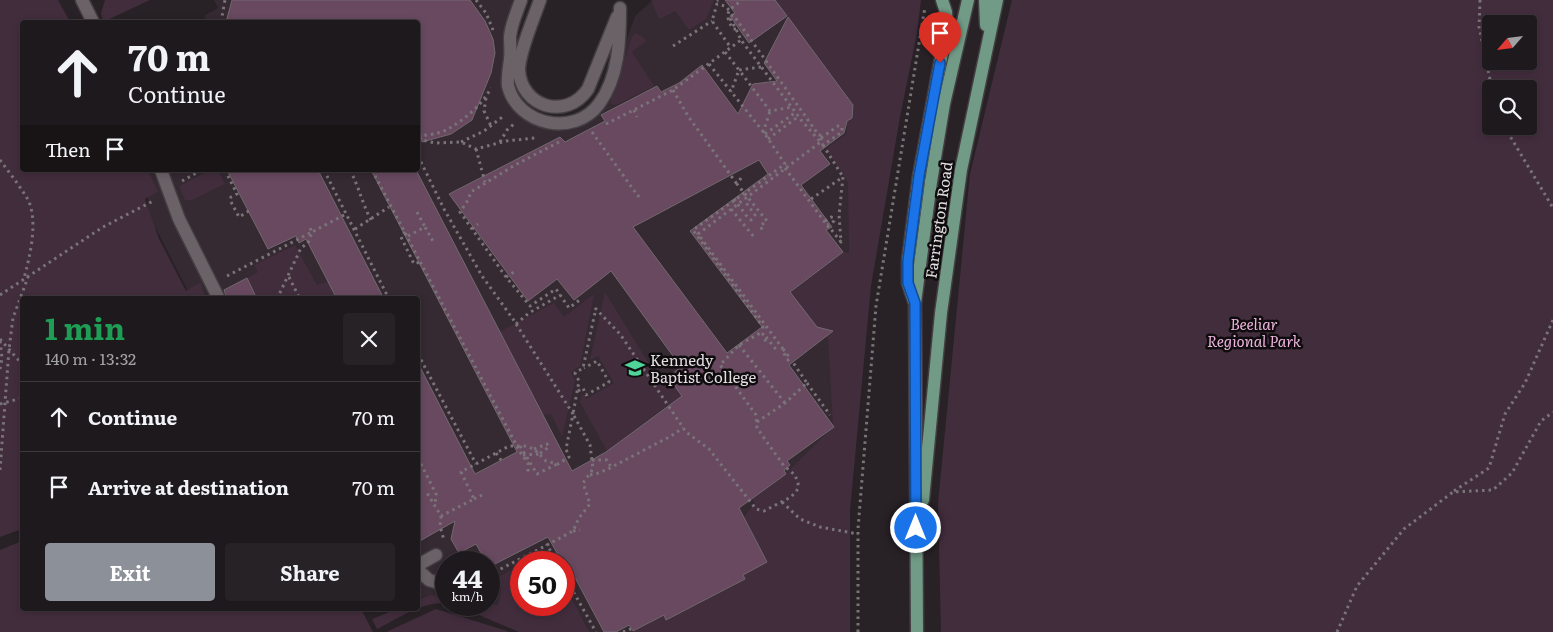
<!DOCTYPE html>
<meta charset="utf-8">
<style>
:root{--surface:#1e191c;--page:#262225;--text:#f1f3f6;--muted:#a1a0a3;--line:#3c383b;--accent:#8c9099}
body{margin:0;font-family:Literata,serif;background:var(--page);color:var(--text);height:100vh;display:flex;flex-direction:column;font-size:19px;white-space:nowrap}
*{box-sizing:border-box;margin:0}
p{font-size:16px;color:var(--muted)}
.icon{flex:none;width:28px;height:28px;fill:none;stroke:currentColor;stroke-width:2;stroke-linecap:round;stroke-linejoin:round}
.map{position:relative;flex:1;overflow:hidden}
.drawer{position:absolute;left:20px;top:296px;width:400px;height:315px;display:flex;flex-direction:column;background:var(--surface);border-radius:5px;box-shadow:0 2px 8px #0003,0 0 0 1px var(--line)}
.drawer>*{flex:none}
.top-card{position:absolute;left:20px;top:20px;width:400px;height:152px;border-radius:5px;box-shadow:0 2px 8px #0003,0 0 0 1px var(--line);background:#1e191c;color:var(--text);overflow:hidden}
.needle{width:32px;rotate:242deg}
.buttons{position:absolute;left:1482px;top:15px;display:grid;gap:10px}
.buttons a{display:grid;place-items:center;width:55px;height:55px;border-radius:5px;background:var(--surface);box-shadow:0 2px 8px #0003,0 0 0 1px var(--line);font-size:25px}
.speed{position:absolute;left:435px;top:551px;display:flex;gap:10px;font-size:25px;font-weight:700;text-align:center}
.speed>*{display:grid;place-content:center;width:65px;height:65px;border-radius:50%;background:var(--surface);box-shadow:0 2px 8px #0003,0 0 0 1px var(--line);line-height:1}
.speed small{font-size:12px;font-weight:400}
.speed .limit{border:8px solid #d22;background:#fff;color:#111}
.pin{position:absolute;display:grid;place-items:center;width:42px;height:42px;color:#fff;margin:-51px -21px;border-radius:50% 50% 50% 0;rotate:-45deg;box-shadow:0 0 5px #0007}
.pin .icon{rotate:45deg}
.me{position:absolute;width:55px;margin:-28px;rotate:0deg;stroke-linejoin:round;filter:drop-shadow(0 0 4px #0008)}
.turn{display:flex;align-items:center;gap:18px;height:105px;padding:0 25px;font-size:22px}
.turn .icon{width:65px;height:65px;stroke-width:2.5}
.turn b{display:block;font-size:35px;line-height:42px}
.then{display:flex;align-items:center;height:48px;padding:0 25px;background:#0003;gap:10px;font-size:19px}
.round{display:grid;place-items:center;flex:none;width:52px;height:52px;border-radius:5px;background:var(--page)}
.head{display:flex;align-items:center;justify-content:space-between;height:85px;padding:0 25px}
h1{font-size:30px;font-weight:700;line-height:38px;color:#1e9e55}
.action{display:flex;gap:10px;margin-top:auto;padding:10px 25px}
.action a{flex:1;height:58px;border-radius:5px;background:var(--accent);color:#fff;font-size:20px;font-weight:700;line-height:58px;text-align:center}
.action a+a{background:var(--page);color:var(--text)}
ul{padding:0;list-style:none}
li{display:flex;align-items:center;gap:15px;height:70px;padding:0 25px;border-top:1px solid var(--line)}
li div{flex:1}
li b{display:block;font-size:19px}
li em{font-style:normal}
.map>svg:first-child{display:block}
.built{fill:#352932;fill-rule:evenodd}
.green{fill:#422d3d;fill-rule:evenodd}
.building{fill:#684960;stroke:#71696e;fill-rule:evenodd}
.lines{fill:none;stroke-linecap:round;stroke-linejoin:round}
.minor-casing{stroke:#433e41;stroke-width:15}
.major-casing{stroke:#433e41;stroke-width:15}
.path{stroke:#7a7479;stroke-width:3;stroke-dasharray:2.5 4;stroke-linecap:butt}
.minor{stroke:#6b6268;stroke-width:12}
.major{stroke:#719b86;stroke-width:12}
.path-bridge{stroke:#7a7479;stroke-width:3;stroke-dasharray:2.5 4;stroke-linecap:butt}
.route-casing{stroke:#114b97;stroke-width:12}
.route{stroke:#1a73e8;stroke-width:9}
.labels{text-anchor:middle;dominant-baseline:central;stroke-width:5;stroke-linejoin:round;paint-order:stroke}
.street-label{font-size:15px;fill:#e2dee1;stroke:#0f0c0e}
.park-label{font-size:15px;font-style:italic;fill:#efb5df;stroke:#0f0c0e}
.poi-label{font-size:15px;fill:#e2dee1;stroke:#0f0c0e;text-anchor:start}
</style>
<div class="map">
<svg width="1553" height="632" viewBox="0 0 1553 632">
<rect width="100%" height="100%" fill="#282126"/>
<path class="built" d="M214,0H516L505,93L557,128L604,103L635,16L653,0H797L867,98V269L813,545L635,632H545L489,605V562H446V600L430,595L418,600V299H192L147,211L150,170H418V22H207L204,16L218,8ZM521,562H564V605H521Z"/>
<g class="green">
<path d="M0,0H58L70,22H22V170H148L158,192L145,199L159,239L186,291L201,282L202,289L207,299H22V529L0,537Z"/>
<path d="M105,0H150L103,22L101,13Z"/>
<path d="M651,0H714L706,19L689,30L675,11L659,19Z"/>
<path d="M775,0H921L917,33L900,117L871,286L850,511V632H632L664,615L666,620L745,579L743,575L767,562L744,517L755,503L724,459L693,466L664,408L607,451L580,402L582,393L586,399L614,383L598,356L590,360L605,292L660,382L668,377L756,496L786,474L833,427L828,337L825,338L790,292L843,252L849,253L848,182L826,149L847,133V119H851L853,115L847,112L854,106Z"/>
<path d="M1012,0H1553V632H941L938,503L970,174ZM1491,24H1529V61H1491ZM1491,89H1529V126H1491Z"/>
<path d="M635,33L642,36L646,41L632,52L654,86L616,105L610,104L632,37Z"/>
<path d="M211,170H218L225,184L192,200H185L179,186Z"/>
<path d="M295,245L317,285L328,281L337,299H257L247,278L258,272L254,265Z"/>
<path d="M594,294L580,366L571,372L575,381L562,437L551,414L543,415L499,332L554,303L564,317Z"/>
<path d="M22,541V609H361L373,632H0V550Z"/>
<path d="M521,565V605H564V584L589,632H519L479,615L448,605H489V603L498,605L502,587L489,584V582Z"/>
<path d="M430,595L446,597V604C427,599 395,620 377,629L372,619L397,609H418V600Z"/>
<path d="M436,609L504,630L509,632H386Z"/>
</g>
<g class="building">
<path d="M232,0H470L485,21L493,39L495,53L491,73L472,120L451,134L422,142L421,134H418V22H226Z"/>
<path d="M725,0H775L787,16L749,43L730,16L735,13Z"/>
<path d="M788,17L853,105L852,118L847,121L844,133L820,151L830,164L801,185L832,227L826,230L843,252L790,292L817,327L833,331L789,365L834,427L787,461L790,465L784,470L786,474L739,508L767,562L743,575L745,579L666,620L664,615L633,631L629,625L616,632H604L572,572L568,574L564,562H562L548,537L489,567V562H486L476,544L459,553L451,539L455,521L418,542V363L475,474L517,452L371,170H416L572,471L606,452L682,396L668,377L681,367L611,271L574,300L557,279L528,301L449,194L560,137L565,142L584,132L605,121L601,115L657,86L661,92L679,83L702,65L738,114L753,84L777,81L764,63ZM759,160L768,174L690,231L762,327L727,353L633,227Z"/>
<path d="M227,170H318L384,299H337L306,239L299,243L296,236L268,249Z"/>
<path d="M247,278L257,299H227L224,290Z"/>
</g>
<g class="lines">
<defs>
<g id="minor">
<path d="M82,0L93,22"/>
<path d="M521,0C517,12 511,24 510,37C510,44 511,52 510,59C509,68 507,78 508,86C518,126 575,137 599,104C619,77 620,40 620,8"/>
<path d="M540,0C534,18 519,52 519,70C521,107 566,121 588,89L617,17"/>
<path d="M161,170L179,219L219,299"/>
<path d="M418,565L436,555"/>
<path d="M418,570L429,580L442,584"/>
</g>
<g id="major">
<path d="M985,0L986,25"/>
<path d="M914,301L908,283V261L919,176L947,26L946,12L942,0"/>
<path d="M923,500L941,313L961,170L997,0"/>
<path d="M917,632L915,303L931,182L944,104L968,0"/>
</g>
</defs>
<use href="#minor" class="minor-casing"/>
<use href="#major" class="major-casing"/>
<g class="path">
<path d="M476,0L486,13L493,30"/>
<path d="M1480,0L1479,27L1492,89"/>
<path d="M717,1L718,0"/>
<path d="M729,10L725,6L717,4L712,21L731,48"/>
<path d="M221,22L225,0"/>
<path d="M736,29H733C723,12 728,11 742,0"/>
<path d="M673,46L712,21"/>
<path d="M725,52L739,70L731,92"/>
<path d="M709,64L765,134L785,164L693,230L763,327L762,332"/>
<path d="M761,67L739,70L770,111L792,107"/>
<path d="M673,90L688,116L737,184"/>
<path d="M486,98L484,111L491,126"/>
<path d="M634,110L637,117"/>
<path d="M606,124L673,90L741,40"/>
<path d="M1504,126L1553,208"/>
<path d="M592,132L638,196L642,194"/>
<path d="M763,133L770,111"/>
<path d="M765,134L796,112"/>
<path d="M418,136C428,135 439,134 448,129C465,119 482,105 491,88"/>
<path d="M821,138L838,126L842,127V132L823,145L802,121L741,40L736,29L729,17L733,15L734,16L818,134L823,137"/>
<path d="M418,139L435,143L461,142L476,149L506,141L535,138"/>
<path d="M768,139L799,116"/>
<path d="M461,142L484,131L505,115"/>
<path d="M500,142L507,130L514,124"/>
<path d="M559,142L515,165L471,192L468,200L460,212L506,277L530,306L556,289L569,308L581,299"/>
<path d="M823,145L843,177"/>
<path d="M476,149L485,182"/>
<path d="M418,156L444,209L482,276L513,319L573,414L566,449L569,457L558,464L546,461L534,449L525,446H509L461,472L474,499L441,516L427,493"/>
<path d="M0,160C9,172 19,185 27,198C39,218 30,257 24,278"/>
<path d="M785,168L829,228"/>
<path d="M225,170L237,194L231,197L230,200L239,217L249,211"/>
<path d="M324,170L389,299"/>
<path d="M350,170C359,187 362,203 371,220"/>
<path d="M741,178L737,184L767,221L760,226L763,231"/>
<path d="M182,181L202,170"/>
<path d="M734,199L748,218L751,220L755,215L744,200"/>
<path d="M811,199L843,177L839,215L841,242L830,228"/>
<path d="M731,209L754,237"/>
<path d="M825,221L831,217L834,218V221L828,225"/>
<path d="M355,229L389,207"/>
<path d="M472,229L478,224"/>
<path d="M405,232L401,237L414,264L420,262"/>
<path d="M408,236L425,227L434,243"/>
<path d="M227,276L312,232L310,228"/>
<path d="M289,277L300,299"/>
<path d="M506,277L514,272"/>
<path d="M0,295L103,227L155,200"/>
<path d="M277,299L301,248L308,243L312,232L346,214"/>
<path d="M595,308L620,334L686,432L709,449L756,509L764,511L791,497L798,489V483L795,475L784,466L757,428L756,415L720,365L739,345L762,332L766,342"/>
<path d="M516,324L529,313L560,295"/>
<path d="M766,337L778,352"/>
<path d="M0,339L22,364"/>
<path d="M0,341L2,358L0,369"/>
<path d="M739,345L785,403"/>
<path d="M783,349L790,358L788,360L783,352"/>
<path d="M418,354L476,464"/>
<path d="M807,383L830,415"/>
<path d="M578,391L583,388L586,395L609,382L597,361L584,368"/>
<path d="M0,404L22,398"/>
<path d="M757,422L785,403L807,383L792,361"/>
<path d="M520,446L537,474L557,464"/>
<path d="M534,449L547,444L549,447L539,454"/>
<path d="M520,452L528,463V473"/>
<path d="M496,453L501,460"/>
<path d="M418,458L436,494L435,505"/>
<path d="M592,460H607L611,467"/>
<path d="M0,470L9,349L13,318L28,277"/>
<path d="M590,475L599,473L608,469L671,436L683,428"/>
<path d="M1454,491L1489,468L1505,414L1525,383L1553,320"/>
<path d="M474,499L482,495"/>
<path d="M782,502L800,519L820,527L858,534"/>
<path d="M441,516L440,526L444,540"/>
<path d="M573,531L580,530"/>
<path d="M453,555L459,562"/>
<path d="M557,562L547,545L573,531L579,518L590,504L583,483L593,469L590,445L573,414L579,381L575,373L583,368L596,308"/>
<path d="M489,575L547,545"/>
<path d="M564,575L596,632"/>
<path d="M623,632L631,629"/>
<path d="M858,632V529L876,306L925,7"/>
<path d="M1337,632L1357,586L1404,529L1453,492L1493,490L1512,473L1541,421L1553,412"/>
</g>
<use href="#minor" class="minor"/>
<use href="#major" class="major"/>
<g class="path-bridge">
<path d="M372,170L520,452"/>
<path d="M417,212L425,227"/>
<path d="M827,225H828"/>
<path d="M783,349L698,234L822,141L821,138"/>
<path d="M523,455L539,454"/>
</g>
</g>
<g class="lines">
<defs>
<path id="route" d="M916,528L915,303L908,283V261L919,176L940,63"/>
</defs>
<use href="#route" class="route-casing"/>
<use href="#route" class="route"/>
</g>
<defs>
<symbol id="school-bare" viewBox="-9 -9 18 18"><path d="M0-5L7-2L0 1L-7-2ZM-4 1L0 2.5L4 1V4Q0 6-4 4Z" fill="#4fd399" stroke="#0f0c0e" stroke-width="2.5" paint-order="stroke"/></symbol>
</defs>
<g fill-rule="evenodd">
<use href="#school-bare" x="621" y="354" width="28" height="28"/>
</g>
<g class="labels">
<g class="street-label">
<text transform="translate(938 220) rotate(-82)">Farrington Road</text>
</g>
<g class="park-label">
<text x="1254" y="323">Beeliar<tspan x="1254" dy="17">Regional Park</tspan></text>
</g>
<g class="poi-label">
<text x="650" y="359">Kennedy<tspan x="650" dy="17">Baptist College</tspan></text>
</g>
</g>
</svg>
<div class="buttons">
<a><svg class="needle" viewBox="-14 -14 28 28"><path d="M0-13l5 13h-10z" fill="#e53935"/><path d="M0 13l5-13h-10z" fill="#a1a0a3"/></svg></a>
<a><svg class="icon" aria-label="search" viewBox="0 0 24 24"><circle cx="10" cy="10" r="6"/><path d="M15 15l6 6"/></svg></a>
</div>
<div class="speed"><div>44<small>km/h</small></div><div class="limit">50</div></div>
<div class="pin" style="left:940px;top:63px;background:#d93025"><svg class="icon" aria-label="arrive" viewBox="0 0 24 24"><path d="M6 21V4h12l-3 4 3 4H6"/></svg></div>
<svg class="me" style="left:916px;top:528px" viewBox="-20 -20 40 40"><circle r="17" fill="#1a73e8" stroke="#fff" stroke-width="3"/><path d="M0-11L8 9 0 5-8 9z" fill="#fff"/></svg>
<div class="top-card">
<div class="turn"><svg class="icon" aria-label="ahead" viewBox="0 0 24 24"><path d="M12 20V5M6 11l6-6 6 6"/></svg><div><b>70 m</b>Continue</div></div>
<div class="then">Then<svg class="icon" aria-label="arrive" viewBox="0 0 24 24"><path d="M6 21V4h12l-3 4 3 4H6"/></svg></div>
</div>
<section class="drawer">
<div class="head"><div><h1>1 min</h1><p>140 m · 13:32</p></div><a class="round"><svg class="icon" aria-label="close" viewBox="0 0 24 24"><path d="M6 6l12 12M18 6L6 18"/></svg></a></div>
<ul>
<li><svg class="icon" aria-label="ahead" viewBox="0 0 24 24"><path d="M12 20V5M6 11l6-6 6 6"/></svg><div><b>Continue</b></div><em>70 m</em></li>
<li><svg class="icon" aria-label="arrive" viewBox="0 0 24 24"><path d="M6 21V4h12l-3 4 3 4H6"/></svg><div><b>Arrive at destination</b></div><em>70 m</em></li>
</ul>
<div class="action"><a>Exit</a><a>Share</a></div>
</section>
</div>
